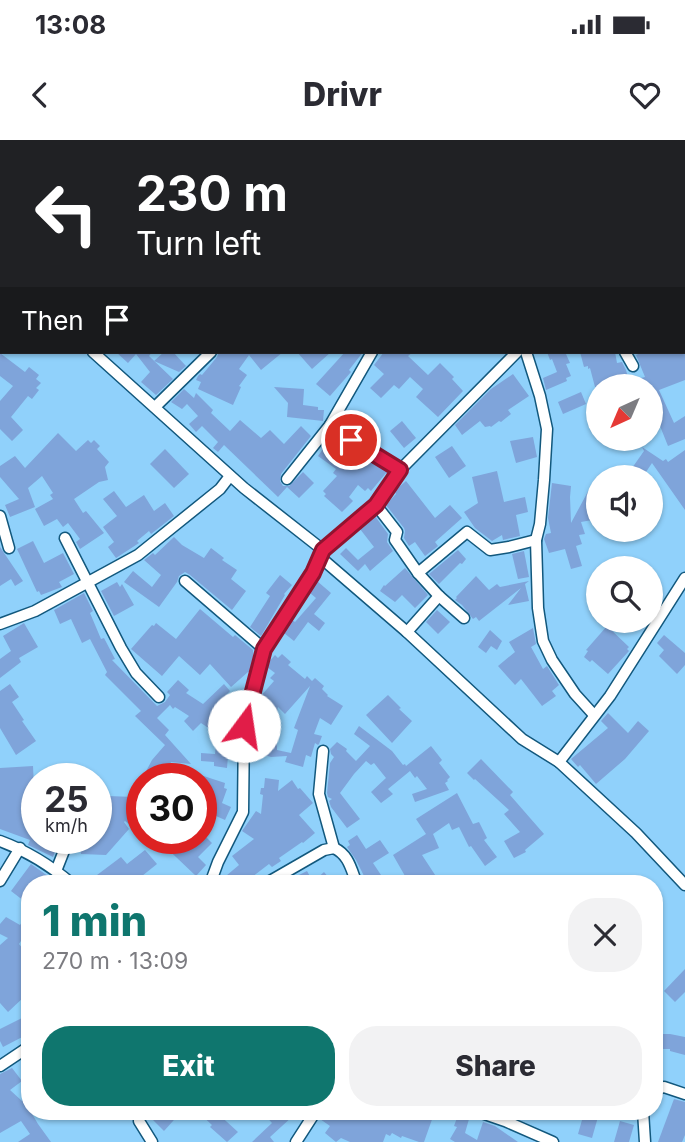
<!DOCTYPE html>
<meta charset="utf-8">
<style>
:root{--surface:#fff;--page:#f2f2f3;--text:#2b2b33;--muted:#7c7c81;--accent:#0f766e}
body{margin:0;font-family:Inter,sans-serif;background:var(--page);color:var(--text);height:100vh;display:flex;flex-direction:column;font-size:26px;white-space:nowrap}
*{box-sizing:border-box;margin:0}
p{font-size:23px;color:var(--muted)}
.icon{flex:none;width:38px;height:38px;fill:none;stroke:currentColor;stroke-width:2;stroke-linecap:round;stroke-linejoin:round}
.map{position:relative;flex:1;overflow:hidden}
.side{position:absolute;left:21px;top:735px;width:642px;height:245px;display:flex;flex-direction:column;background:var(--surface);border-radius:28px;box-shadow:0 2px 5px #0004}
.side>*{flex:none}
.guide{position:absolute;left:0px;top:0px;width:686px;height:214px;box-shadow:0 2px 5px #0004;background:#202124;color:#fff;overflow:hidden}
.needle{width:46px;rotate:224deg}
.tools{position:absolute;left:586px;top:234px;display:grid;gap:14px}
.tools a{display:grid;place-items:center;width:77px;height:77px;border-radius:50%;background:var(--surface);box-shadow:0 2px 5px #0004;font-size:35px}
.speed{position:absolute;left:21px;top:623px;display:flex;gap:14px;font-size:35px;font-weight:700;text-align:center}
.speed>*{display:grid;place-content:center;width:91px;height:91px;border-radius:50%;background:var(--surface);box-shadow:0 2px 5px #0004;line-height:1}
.speed small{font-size:18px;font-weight:400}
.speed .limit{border:10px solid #d22;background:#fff;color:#111}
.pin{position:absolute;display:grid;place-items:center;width:60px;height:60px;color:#fff;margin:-30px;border:4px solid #fff;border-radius:50%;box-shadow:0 2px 7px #0007}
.me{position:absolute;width:77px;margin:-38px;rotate:14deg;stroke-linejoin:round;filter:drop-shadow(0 0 5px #0008)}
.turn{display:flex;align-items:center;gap:24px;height:147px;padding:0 21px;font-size:32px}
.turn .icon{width:91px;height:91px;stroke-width:2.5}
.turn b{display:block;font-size:49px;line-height:60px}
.then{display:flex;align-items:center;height:66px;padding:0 21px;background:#0003;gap:14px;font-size:26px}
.round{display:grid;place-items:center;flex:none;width:74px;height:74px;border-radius:28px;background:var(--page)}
.overview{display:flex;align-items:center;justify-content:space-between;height:119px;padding:0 21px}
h1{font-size:42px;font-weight:800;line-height:52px;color:var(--accent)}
.cta{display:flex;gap:14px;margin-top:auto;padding:14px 21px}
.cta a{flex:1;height:80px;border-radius:28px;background:var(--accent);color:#fff;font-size:28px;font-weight:800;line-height:80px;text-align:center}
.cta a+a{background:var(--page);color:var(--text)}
.status{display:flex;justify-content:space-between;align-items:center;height:49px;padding:0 35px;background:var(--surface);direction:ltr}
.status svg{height:19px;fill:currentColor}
header{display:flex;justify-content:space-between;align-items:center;height:91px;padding:0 21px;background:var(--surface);font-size:32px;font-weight:800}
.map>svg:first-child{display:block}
.building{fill:#7fa4da;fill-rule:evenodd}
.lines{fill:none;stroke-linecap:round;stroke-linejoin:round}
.street-casing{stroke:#12587d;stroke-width:13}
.street{stroke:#fff;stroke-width:10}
.route-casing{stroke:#92132f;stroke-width:18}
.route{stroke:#e11d48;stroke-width:12}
</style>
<div class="status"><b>13:08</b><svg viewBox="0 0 49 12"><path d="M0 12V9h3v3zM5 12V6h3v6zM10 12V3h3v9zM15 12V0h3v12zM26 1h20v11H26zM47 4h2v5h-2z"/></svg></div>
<header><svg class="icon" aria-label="back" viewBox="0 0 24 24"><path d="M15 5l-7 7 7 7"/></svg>Drivr<svg class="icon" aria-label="heart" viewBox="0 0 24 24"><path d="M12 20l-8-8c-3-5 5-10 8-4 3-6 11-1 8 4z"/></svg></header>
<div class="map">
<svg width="685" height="1002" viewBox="0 0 685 1002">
<rect width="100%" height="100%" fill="#90d1fb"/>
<g class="building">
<path d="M116,212H152L149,216L173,239L156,255L141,242L150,232L136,214L128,223Z"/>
<path d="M164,212H173L186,226L179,232L154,221Z"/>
<path d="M219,212H283L261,230L249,215L239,229L247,235L239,246L241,247L233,265L198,249L201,242L196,240L198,236L200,234L202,235L217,217Z"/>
<path d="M297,212H331L312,229Z"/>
<path d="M345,212H363L349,230L351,232L330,256L316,244Z"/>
<path d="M384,212H413L408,216L428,235L440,223L454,237L452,239L463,251L438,277L416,257L423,249L410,237L399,249L394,245L381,258L370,248L384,234L374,225Z"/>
<path d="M547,212H569L566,214L570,223L566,224L571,236L566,238L567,241L546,250L543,238L557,232L552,219L550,220Z"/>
<path d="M580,212H615L617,223L622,222L626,230L629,241L645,237L636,215L643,212H685V240L659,250L674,283L685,276V299L668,306L660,286L657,287L651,275V247H595L590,228L588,229V226L584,227Z"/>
<path d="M0,213L25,232L29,227L39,235L36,239L41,243L36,248L39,250L32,259L28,256L11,277L23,290L12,301L0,289V261L13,246L0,236Z"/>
<path d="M513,234L529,256L508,270L511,274L501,282L499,281L491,287L490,286L485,287L480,281L462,295L455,285L491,249Z"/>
<path d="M274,247L304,249L303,265L318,267V270H324L323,281L287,277L288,263Z"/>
<path d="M184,249L194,258L196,253L213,270L211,273L230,291L240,280L261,298L270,290L284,304L301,286L311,296L281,334L280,341L283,346H289L303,332L314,343L299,358L287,347L278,357L224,305L218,312L213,308L218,302L202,286L196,292L189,284L198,276L187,264L182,269L171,262Z"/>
<path d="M581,252L586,264L563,274L558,262Z"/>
<path d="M402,281L416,298L404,308L390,291Z"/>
<path d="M58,293L76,311L88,300L91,303L94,300L100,306L97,309L109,322L105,327L108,340L99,342L74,359L83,373L86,371L104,393L80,409L76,402L80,399L68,383L63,387L57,379L44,386L35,369L53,359L50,355L53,353L42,336L28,348L35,367L10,377L5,365L19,359L0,337V326L15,316L25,328Z"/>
<path d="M332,297L350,312L352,309L368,323L370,320L389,332L387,335L386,333L371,351L368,348L365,351L358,345L349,357L353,361L342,372L324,356L326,354L323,351L337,336L333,333L336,329L318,316Z"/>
<path d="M533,297L537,317L516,323L510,301Z"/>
<path d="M452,306L466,326L449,338L435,317Z"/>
<path d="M642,307L663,321L666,319L668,322L685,310V370L652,323L642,338H625L644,311Z"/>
<path d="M165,309L189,334L174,348L150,324Z"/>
<path d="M497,331L504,362L525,357L528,372L516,375L520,396L503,400L502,395L492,401L475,388L464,372L478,363L472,337Z"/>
<path d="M406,341L435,378L450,365L462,378L435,402L438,406L425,416L415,402L409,406L404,398L405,391L404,388L386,365L396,354L395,352L398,348Z"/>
<path d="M552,343L571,346L570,357L571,383L592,344L598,348V385L592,380L581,382L585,394L579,395L582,404L576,406L582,426L571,429L565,409L549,413L544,399L546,394L551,393L548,378Z"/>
<path d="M114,351L126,367L144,355L154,371L165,363L174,376L151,394L149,391L137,401L139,403L116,418L108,407L114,402L103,387L117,376L103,359Z"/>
<path d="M375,376L388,394L387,402L393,411L370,431L365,424L358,431L340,414L346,408L358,420L374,407L360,389Z"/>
<path d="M174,397L182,405L204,418L211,408L224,418L222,420L237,430L231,439L246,451L232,470L190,435L185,432L179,436L177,442L159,467L124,442L133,431L152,447L161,435L144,420L153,413L155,415Z"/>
<path d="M33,401L44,423L63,413L74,434L59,442L62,447L41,455L39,451L37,452L17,409Z"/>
<path d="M0,407L23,441L15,446L11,439L0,446Z"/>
<path d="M458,410L466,419L462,424L460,423L439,444L429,434Z"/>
<path d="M524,411L529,437L518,439L512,414Z"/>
<path d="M405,428L428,455L415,468L402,455L395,462L380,451L384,445L385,446Z"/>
<path d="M280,435L292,445L284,454L285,455L261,496L250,487L270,456L266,453Z"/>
<path d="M476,436L489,450L497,444L500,447L529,441L525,444L529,461L508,465L521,448L479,481L476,477L473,479L462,465L455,460L457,458L456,457Z"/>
<path d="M317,441L331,453L314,474L325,483L319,491L308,482L294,501L284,493L292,480L295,482L316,458L310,453Z"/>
<path d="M117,442L120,447L122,444L134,465L114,476L101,451Z"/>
<path d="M84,453L93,471L90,473L101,499L104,498L115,519L112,520L157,566L165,562L170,555L167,552L178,540L189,550L186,553L203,564L224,544L230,551L226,555L236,566L225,576L223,574L216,585L213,583L210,589L201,583L193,591L184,581L189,576L175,567L173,569L170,565L157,578L169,590L165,595L191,624L171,622L170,625L225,643L224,648L227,649L222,663L231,667L225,680L207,672L209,667L201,664V639H189L178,631L175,639H142L152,620L165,605L135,576L141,571L105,535L107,532L90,499L82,503L71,479L60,484L54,470Z"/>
<path d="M200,469L233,497L235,495L253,510V520L250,532H248L231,547L210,524L200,535L179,516L162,536L131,509L152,485L154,486L156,483L176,499Z"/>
<path d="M437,470L450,482L438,494L426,482Z"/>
<path d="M24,483L38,507L19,518L21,522L0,538V519L11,511L3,496Z"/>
<path d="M607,486L629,507L627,509L629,511L608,534L592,520L590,522L584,517L588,511L586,510Z"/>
<path d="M533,488L536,504L531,507L543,529L547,526L559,545L552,551L556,556L542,566L521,539L515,545L498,526L515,512L509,502Z"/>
<path d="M490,490L502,501L497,510L491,506L486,513L478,507Z"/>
<path d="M664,495L685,513V525L677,534L659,516L664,510L657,503Z"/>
<path d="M282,514L291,522L288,525L305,539L307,536L312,541L315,538L324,546L322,549L328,555L327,556L343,566L331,585L320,578L314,594L322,596L319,604L318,605L315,603L311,617L306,615L303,627L285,622L287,616L271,617L252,611L260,557L274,541L270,538L275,533L267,527L268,523L275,515L278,518ZM310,546L294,588L298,590L291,613L277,610V603H272L275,589L273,588L278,567L285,574Z"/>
<path d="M10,544L19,557L12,562L24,580L22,581L36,601L16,615L0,588V551Z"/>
<path d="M388,555L401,568L399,569L412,581L392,603L366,575Z"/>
<path d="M608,573L628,593L638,581L649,591L625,619L596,644L580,625L578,627L571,619L608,588L601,581Z"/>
<path d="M359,586L392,611L403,625L405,624L406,626L431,606L442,620L439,623L450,637L447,640L448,641L445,643L449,650L415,662L412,654L427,649L417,636L415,638L410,631L388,649L393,654L381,663L371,652L386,638L374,623L371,625L366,621L354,634L340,653L360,679L347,688L331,667L329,661L332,659L328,657L327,653L330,623L334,617L331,614L330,609L337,602L347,609L346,611L356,621L370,606L354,594Z"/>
<path d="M216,603L229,604L227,628L214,626V622L201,621V613L215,614Z"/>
<path d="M481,619L513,652L510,655L544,694L525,710L526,712L514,718L504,701L520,692L504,674L509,670L475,639L474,640L467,633Z"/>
<path d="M33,626L34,647L37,644V698H60L53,717L28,705L30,700L0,689V628Z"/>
<path d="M265,638L279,640L278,651L292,640L298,649L300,648L313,663L299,675L315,693L303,703L302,702L279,718L281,721L272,727L269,724L243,744H218L220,741L239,725L232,716L254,699L242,691L256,671L261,674L263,655L260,654L261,648H264Z"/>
<path d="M457,653L473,684L479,682L487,698L484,700L497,717L485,726L471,706L469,707L459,687L452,690L449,683L433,694L439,708L422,715L441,744H394L405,736L393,715L426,694L416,679Z"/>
<path d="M108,656L134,657L137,690L125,681L124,682L129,689L106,715L81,714L79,698H96V669Z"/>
<path d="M201,692L212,703L198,717L206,725L196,736L156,698H201Z"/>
<path d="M357,695L366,709L380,700L389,713L373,723L387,744H365L364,739L365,738L356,720L347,707L350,705L348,701Z"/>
<path d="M145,710L157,724L132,744H104L97,735L121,717L127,724Z"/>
<path d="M31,724L59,744H30V754L24,761L11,751Z"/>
<path d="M307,731L313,742L324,732L334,744H304L299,735Z"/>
<path d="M30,771V787L19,804L30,818V864L24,857L8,872L0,863V805L8,798L0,794V784L6,777L20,785Z"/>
<path d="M685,829V852L675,862L664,851Z"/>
<path d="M30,874V893L3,907L0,901V889Z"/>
<path d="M654,894H670L685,897V915L670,911V909H654Z"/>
<path d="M12,928L22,941L10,950L22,961L24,960L38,984L51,1002H18L30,994L21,981L0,993V934Z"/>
<path d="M674,959L685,962V995L682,1002H658Z"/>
<path d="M144,971H182L164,991Z"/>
<path d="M197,971H215L238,992L227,1002L210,987L212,985Z"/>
<path d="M261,971H289L293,976L270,997L274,1002H252L272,983Z"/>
<path d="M324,971H351L363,976L366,971H435L424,1002H419L402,996L401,998L392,993L390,996L386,994L383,1002H350L341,998L336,1002L325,993L330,986L320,979Z"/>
<path d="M584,973L598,977L592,998L578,994Z"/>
<path d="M458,975L469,979L465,993L477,1000L483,982L495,986L518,1002H455L450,999L457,987L454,986Z"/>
<path d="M620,981L634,985L629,1002H614Z"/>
</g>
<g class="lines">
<defs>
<g id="street">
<path d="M673,0L675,2"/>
<path d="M17,2L18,0"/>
<path d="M253,2V0"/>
<path d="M684,13L685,14"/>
<path d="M0,24L2,27"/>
<path d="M0,52L2,47"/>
<path d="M0,128L2,132"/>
<path d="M684,146L685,145"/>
<path d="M0,176L2,172"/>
<path d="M93,212L244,348L323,410L320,417L407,492L522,599L559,622L636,693L685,745"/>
<path d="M372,212L330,285L400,330"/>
<path d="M526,212L540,256L547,289L544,340L540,384L536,400L538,468L543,501L552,520L575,554L594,575"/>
<path d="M625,212L633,226"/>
<path d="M155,267L211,212"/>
<path d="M287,339L330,285"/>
<path d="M376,365L397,392L395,400L418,433L439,456L464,478"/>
<path d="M0,376L9,408"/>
<path d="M65,398L121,508L136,533L159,557"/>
<path d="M323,410L376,365L382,358L400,330L517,212"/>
<path d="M418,433L467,392L490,410L509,407L536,400"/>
<path d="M185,441L264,509"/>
<path d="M0,484L35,471L138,415L220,349L230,336"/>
<path d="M407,492L439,456"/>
<path d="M323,611L319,654L334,708"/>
<path d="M559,622L610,556L685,438"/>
<path d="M0,701C27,711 50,725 72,744"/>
<path d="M56,731L69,698"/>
<path d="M0,741L20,708"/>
<path d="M210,744L218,722L243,672L244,585L264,509L313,433L320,417"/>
<path d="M265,744L324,710L334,708C349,715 351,729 357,744"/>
<path d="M0,926L30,906"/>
<path d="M654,950L664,947L685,954"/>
<path d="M476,971L505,981L553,1002"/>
<path d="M643,971L645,1002"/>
<path d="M139,981L152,1002"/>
<path d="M296,1002L316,971"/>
</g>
</defs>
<use href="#street" class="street-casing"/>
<use href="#street" class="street"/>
</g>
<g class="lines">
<defs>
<path id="route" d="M244,586L264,509L313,433L323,410L376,365L400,330L351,300"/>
</defs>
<use href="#route" class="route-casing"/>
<use href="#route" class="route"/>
</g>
</svg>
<div class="tools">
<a><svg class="needle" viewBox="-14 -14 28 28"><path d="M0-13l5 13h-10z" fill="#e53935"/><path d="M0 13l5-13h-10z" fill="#7c7c81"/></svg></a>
<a><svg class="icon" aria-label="sound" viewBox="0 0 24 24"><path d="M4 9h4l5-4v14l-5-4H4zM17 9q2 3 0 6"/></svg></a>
<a><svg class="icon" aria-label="search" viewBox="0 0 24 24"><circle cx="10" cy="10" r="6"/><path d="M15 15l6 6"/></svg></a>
</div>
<div class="speed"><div>25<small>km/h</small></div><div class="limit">30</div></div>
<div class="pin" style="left:351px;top:300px;background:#d93025"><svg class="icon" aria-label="arrive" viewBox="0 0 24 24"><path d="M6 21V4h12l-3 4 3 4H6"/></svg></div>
<svg class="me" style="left:244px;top:586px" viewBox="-20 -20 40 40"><circle r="19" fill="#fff"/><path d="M0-13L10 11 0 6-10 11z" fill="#e11d48"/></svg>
<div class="guide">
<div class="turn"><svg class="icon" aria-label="left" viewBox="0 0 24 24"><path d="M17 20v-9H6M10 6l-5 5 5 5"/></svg><div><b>230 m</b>Turn left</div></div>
<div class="then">Then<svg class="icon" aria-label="arrive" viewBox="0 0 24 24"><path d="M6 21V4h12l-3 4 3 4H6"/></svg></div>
</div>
<section class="side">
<div class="overview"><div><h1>1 min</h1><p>270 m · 13:09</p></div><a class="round"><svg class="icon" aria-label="close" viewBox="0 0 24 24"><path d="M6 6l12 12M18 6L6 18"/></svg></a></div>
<div class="cta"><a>Exit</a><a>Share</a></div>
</section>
</div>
